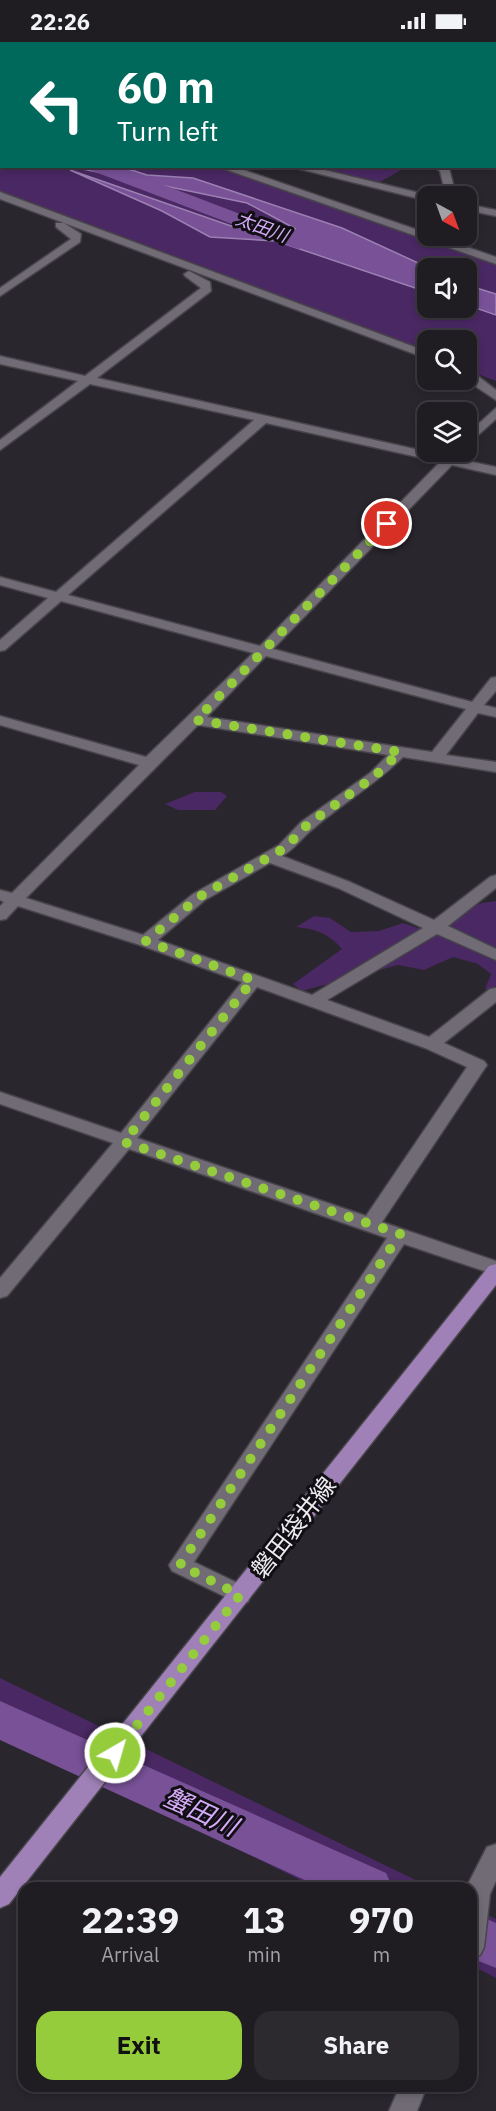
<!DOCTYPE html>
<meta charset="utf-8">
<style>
:root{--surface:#1f1c22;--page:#2c292f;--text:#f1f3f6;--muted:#a1a1a5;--line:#3c3a40;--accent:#94cc3c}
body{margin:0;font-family:"IBM Plex Sans","Noto Sans JP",sans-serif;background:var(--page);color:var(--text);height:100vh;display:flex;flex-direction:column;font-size:22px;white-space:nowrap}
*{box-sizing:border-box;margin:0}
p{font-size:20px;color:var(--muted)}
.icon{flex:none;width:33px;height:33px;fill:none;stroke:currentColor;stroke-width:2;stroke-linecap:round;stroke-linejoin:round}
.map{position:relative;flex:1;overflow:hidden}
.details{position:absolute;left:18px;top:1840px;width:459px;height:210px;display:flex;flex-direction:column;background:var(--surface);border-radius:18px;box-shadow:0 3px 9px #0003,0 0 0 2px var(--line)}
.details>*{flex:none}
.banner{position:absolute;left:0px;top:0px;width:496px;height:126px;box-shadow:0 3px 9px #0003,0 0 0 2px var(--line);background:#00695c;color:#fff;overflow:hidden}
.needle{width:39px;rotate:139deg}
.controls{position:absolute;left:417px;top:144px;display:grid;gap:12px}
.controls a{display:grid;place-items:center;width:60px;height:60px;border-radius:12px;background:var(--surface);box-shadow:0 3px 9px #0003,0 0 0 2px var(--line);font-size:30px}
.pin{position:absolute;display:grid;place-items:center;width:51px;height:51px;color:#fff;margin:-26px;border:3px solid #fff;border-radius:50%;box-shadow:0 2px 6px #0007}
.me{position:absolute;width:66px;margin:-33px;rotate:38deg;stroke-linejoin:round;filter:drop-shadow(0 0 4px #0008)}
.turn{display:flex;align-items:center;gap:21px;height:126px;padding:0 18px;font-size:27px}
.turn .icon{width:78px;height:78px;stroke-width:2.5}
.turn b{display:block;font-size:42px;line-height:51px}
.eta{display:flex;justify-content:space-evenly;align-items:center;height:102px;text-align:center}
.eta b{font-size:36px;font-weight:700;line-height:42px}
.action{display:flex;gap:12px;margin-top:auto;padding:12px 18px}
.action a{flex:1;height:69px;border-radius:18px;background:var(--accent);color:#111;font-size:24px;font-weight:700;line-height:69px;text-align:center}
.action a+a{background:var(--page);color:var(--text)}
.status{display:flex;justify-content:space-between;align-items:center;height:42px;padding:0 30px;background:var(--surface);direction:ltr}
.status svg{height:16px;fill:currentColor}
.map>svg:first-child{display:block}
.green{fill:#4a2863;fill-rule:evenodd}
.water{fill:#785197;stroke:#9c80b2;stroke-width:1.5}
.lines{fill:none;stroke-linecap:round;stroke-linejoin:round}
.stream{stroke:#9c80b2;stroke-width:3}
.river{fill:#785197;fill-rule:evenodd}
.minor-casing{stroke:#47444a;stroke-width:3}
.major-casing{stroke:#47444a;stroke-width:3}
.minor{fill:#706b74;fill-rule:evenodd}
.major{fill:#9f81b7;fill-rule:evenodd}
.route{stroke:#94cc3c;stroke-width:10;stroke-dasharray:0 18}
.labels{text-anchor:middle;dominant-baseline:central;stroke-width:6;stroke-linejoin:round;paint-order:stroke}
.far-water-label{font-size:18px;font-style:italic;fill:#d5abf9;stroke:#110f13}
.near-street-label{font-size:24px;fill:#efecf1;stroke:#110f13}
.near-water-label{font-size:26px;font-style:italic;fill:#d5abf9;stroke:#110f13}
</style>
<div class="status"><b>22:26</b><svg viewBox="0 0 49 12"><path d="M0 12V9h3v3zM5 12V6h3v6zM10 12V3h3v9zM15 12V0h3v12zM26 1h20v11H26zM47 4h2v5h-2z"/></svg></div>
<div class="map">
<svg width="496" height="2069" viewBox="0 0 496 2069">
<rect width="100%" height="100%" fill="#29262d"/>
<g class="green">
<path d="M0,51L2,124L221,125L496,220V339L467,328L466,298H428L427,314L0,152ZM428,226H466V266H428Z"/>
<path d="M311,125L406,124V125L380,140Z"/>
<path d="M195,750H221L227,754L215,768H178L165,762Z"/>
<path d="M496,859V951L485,947L491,932L478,922L453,915L424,928L398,923L302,949L293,942L342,907C329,892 317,887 296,885L314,874L330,876L351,890L379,889L403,881L418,886L482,861Z"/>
<path d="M0,1636L432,1846H316L0,1688Z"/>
<path d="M471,1865L496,1877V1936L471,1923Z"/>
</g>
<g class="water">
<path d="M73,125H122L147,133L193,136L342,186L429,226L427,250L276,199L210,195L162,169L70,128L234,185L296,187L247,161Z"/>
<path d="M467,243L496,252V273L467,263Z"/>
</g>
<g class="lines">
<path class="stream" d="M340,0L344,2"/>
<g class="river">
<path d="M87,124H114L306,197L309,201L299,207L292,205L90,128Z"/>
<path d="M0,1659L386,1831L393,1846H322L0,1698Z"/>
<path d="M471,1870L496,1881V1926L471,1916Z"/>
</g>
<defs>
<g id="minor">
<path d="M351,0H363L364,2H352Z"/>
<rect x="495" y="15" width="1" height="6"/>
<rect x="495" y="28" width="1" height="6"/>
<rect x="0" y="32" width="2" height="6"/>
<path d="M0,47L2,48V54L0,53Z"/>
<rect x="495" y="79" width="1" height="6"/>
<path d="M216,124H232L496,215V222Z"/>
<path d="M288,124H308L432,154H428V159Z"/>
<path d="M433,124L449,126L456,154H446L440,129Z"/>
<path d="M0,150L428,310V317L0,157Z"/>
<path d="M466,162L496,168V174L466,168Z"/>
<path d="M56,181H64L81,192L80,200L0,254V246L71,197L56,185Z"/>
<path d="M189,229L210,240L211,249L97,336L446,414L450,410H463L458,417L496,425V433L452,423L273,607L472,660L491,636L496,635V649L484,663L496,666V675L478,671L446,713L496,720V730L403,715C376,742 343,761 314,786C302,795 295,807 282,814L350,840L434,878L490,835L496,833V846L448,884L496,907V918L437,892L327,958L429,995L490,947L496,946V960L444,1001L484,1019L487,1023L382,1180L496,1219V1233L404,1202L194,1520L248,1546L251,1553L248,1560L240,1562L172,1529L169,1523L387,1196L129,1107L7,1254L0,1256V1236L113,1101L0,1062V1050L121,1091L242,940L140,903L18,864L6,877L0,878V864L4,860L0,858V848L12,851L139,723L0,683V674L146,715L253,611L61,559L5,608L0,609V598L48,556L0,543V535L56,550L254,378L90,342L0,408V398L78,339L0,322V314L85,334L201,246L185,234L184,232ZM266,381L440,420L260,604L68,553ZM266,614L466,667L432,710L207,675ZM198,683L388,713L370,731L301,780L279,803L193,852L143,893L26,856ZM270,821L338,846L423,886L312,953L158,898L205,858ZM257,945L425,1006L467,1025L366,1174L137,1096Z"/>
<path d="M466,327L472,328L475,332L496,348V358L466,338Z"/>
<path d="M496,366V377L466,404V393Z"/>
<path d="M496,1802V1839L490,1852L484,1905L480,1913L471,1917V1846H466L487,1805Z"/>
<path d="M400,2044H427L417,2069H389Z"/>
</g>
<path id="major" d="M496,1222V1243L9,1862L0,1866V1835L489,1224Z"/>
</defs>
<use href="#minor" class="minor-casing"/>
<use href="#major" class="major-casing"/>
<use href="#minor" class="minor"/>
<use href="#major" class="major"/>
</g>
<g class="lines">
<path class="route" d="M115,1711L240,1553L180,1523L400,1192L124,1100L253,938L146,899L199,855L285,806L307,783L375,734L400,710L196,678L387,482"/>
</g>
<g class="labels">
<g class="far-water-label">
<text transform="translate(262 185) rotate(20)">太田川</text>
</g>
<g class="near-street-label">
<text transform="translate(293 1485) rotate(-52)">磐田袋井線</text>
</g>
<g class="near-water-label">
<text transform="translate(201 1769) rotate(25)">蟹田川</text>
</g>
</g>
</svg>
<div class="controls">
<a><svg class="needle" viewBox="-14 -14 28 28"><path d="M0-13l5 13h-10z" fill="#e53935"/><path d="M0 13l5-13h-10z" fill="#a1a1a5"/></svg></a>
<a><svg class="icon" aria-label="sound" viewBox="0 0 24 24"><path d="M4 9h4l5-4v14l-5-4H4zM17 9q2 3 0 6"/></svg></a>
<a><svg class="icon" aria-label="search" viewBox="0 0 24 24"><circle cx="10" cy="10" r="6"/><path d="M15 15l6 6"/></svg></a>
<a><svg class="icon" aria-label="layers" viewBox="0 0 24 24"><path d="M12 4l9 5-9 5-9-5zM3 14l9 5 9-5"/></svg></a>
</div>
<div class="pin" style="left:387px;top:482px;background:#d93025"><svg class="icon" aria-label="arrive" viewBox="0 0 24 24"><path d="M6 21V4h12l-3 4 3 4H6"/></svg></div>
<svg class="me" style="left:115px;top:1711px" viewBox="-20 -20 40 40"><circle r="17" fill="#94cc3c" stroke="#fff" stroke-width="3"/><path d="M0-11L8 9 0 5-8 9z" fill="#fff"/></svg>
<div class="banner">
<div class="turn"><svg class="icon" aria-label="left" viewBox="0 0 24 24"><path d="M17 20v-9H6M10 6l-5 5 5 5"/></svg><div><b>60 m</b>Turn left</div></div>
</div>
<section class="details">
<div class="eta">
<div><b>22:39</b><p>Arrival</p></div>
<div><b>13</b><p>min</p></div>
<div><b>970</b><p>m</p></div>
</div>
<div class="action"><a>Exit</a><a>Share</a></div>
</section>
</div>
